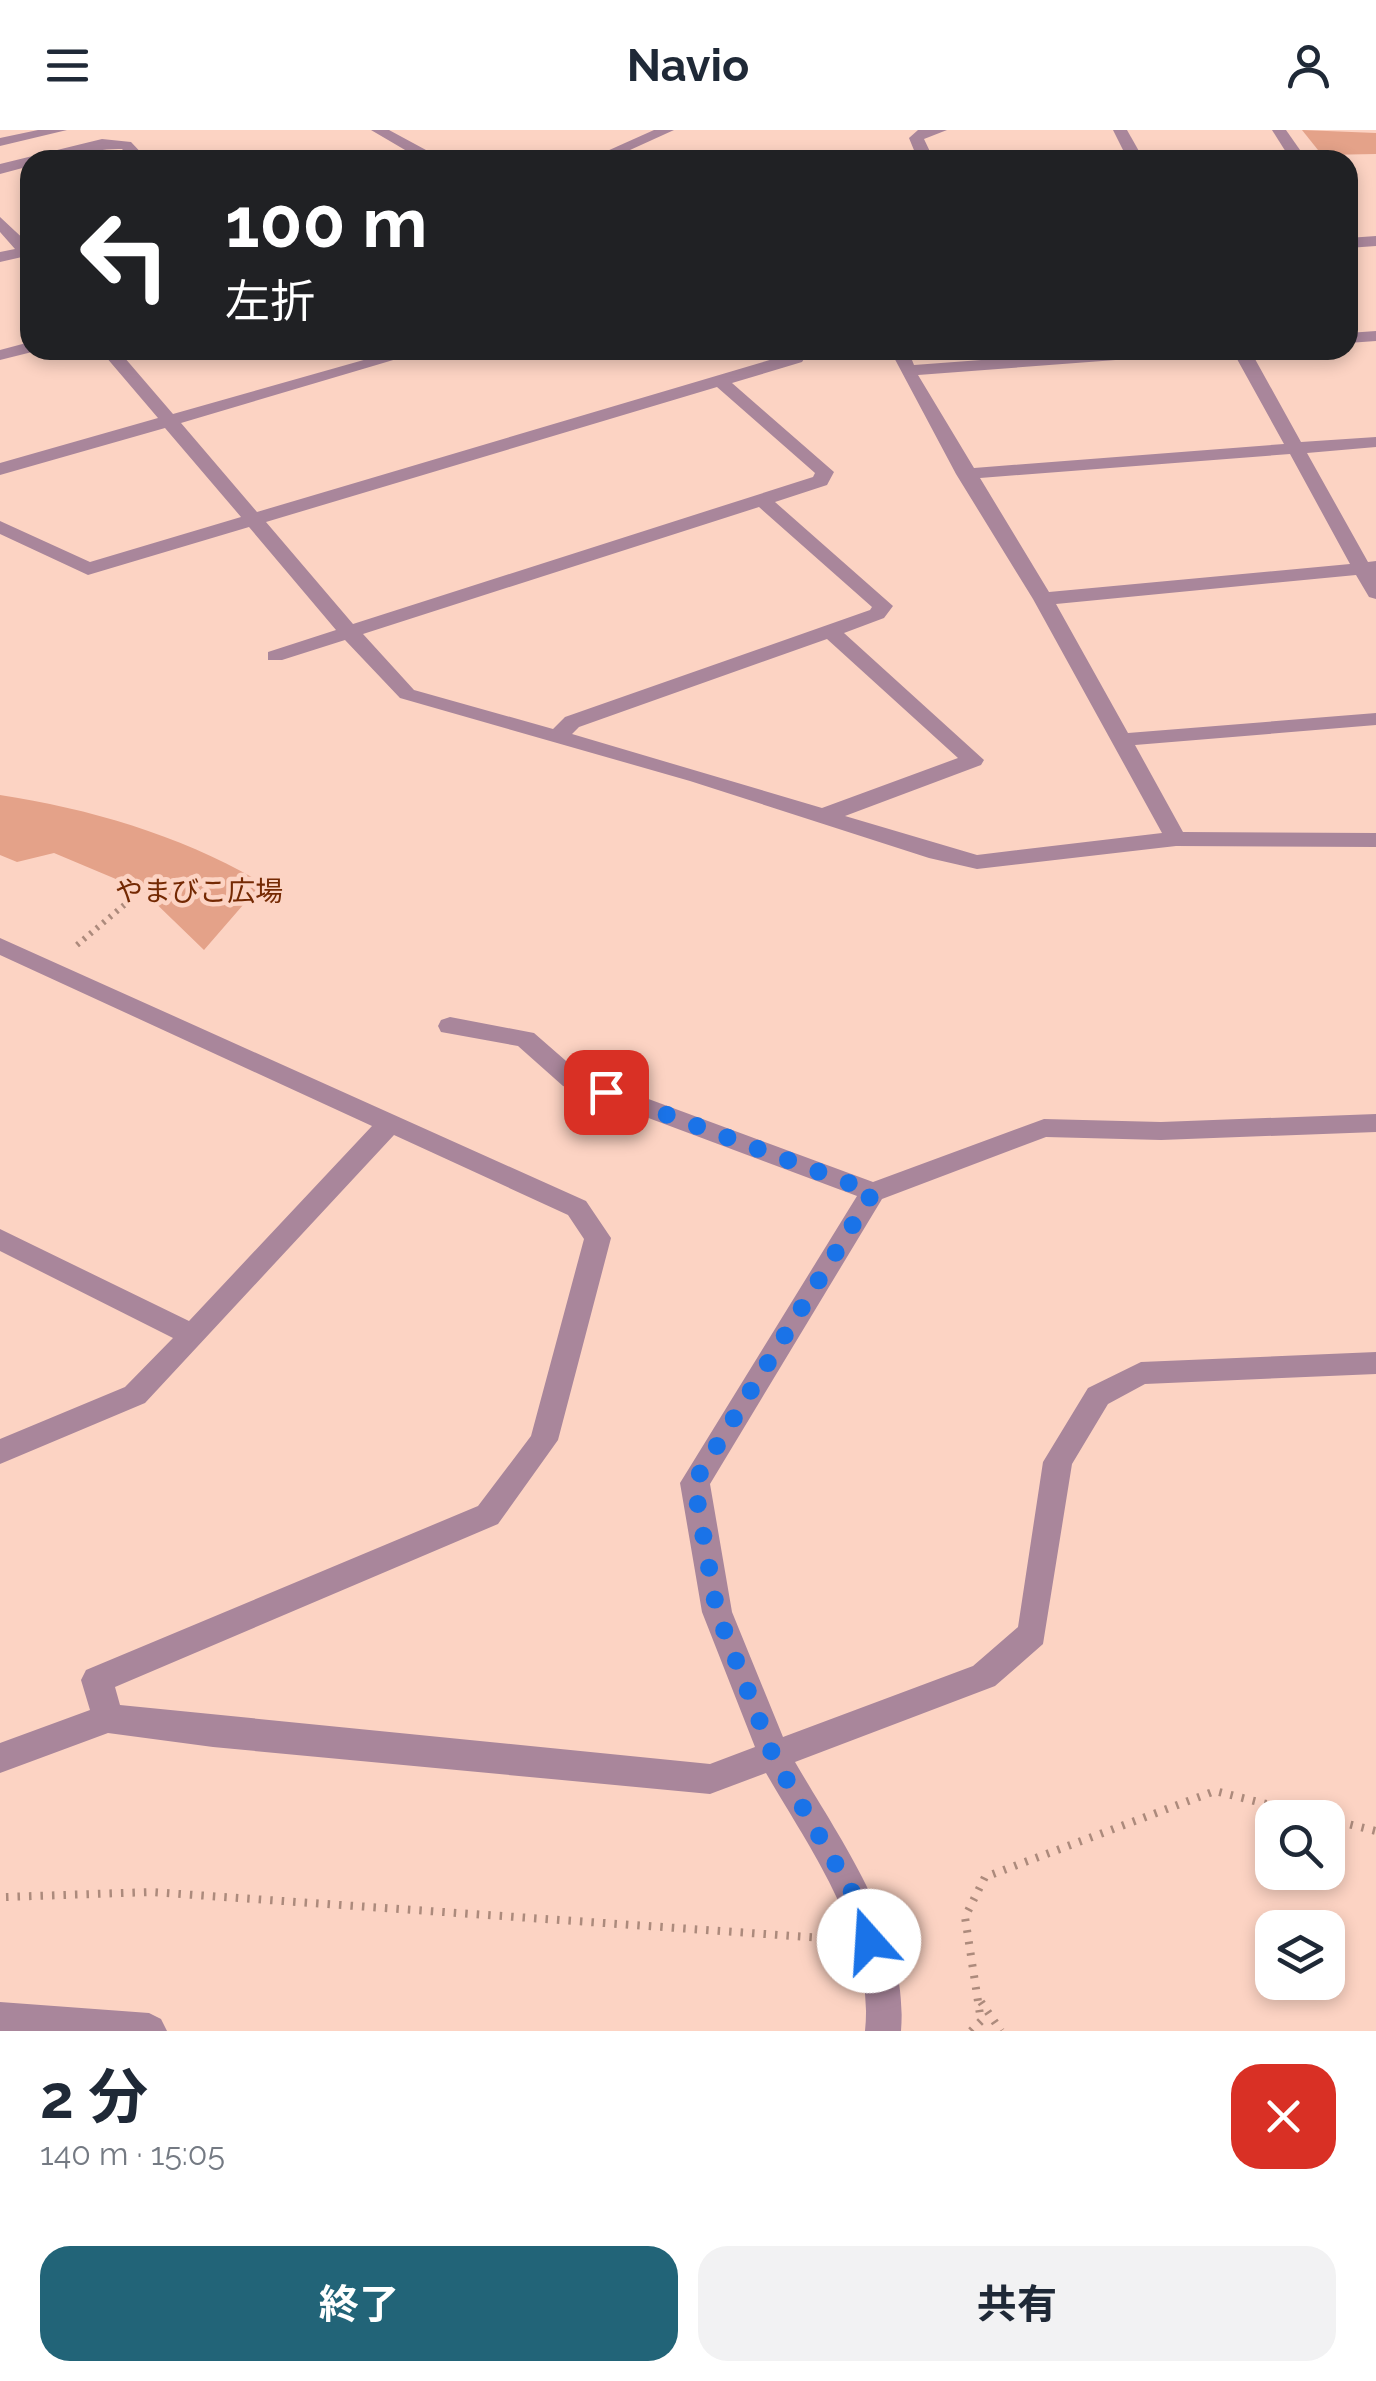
<!DOCTYPE html>
<html lang="ja">
<meta charset="utf-8">
<style>
:root{--surface:#fff;--page:#f2f2f3;--text:#1f2937;--muted:#747a83;--accent:#226478}
body{margin:0;font-family:Raleway,"Noto Sans JP",sans-serif;background:var(--page);color:var(--text);height:100vh;display:flex;flex-direction:column;font-size:38px;white-space:nowrap}
*{box-sizing:border-box;margin:0}
p{font-size:32px;color:var(--muted)}
.icon{flex:none;width:55px;height:55px;fill:none;stroke:currentColor;stroke-width:2;stroke-linecap:round;stroke-linejoin:round}
.map{position:relative;height:1901px;overflow:hidden}
.side{display:flex;flex-direction:column;background:var(--surface);flex:1}
.side>*{flex:none}
.hud{position:absolute;left:20px;top:20px;width:1338px;height:210px;border-radius:30px;box-shadow:0 5px 15px #0003;background:#202124;color:#fff;overflow:hidden}
.controls{position:absolute;left:1255px;top:1670px;display:grid;gap:20px}
.controls a{display:grid;place-items:center;width:90px;height:90px;border-radius:20px;background:var(--surface);box-shadow:0 5px 15px #0003;font-size:50px}
.pin{position:absolute;display:grid;place-items:center;width:85px;height:85px;color:#fff;margin:-42px;border-radius:20px;box-shadow:0 5px 15px #0006}
.me{position:absolute;width:110px;margin:-55px;rotate:341deg;stroke-linejoin:round;filter:drop-shadow(0 0 8px #0008)}
.turn{display:flex;align-items:center;gap:35px;height:210px;padding:0 40px;font-size:45px}
.turn .icon{width:130px;height:130px;stroke-width:2.5}
.turn b{display:block;font-size:70px;line-height:85px}
.round{display:grid;place-items:center;flex:none;width:105px;height:105px;border-radius:30px;background:var(--page)}
.overview{display:flex;align-items:center;justify-content:space-between;height:170px;padding:0 40px}
h1{font-size:60px;font-weight:700;line-height:75px}
.action{display:flex;gap:20px;margin-top:auto;padding:20px 40px}
.action a{flex:1;height:115px;border-radius:30px;background:var(--accent);color:#fff;font-size:40px;font-weight:700;line-height:115px;text-align:center}
.action a+a{background:var(--page);color:var(--text)}
header{display:flex;justify-content:space-between;align-items:center;height:130px;padding:0 40px;background:var(--surface);font-size:45px;font-weight:700}
.map>svg:first-child{display:block}
.green{fill:#e4a289}
.lines{fill:none;stroke-linecap:round;stroke-linejoin:round}
.path-far1{stroke:#ac8a7c;stroke-width:6;stroke-dasharray:2.5 6;stroke-linecap:butt}
.path{stroke:#ac8a7c;stroke-width:8;stroke-dasharray:2.5 9;stroke-linecap:butt}
.minor{fill:#a9869b;fill-rule:evenodd}
.route{stroke:#1a73e8;stroke-width:18;stroke-dasharray:0 32.4}
.labels{text-anchor:middle;dominant-baseline:central;stroke-width:9;stroke-linejoin:round;paint-order:stroke}
.park-label{font-size:28px;fill:#742903;stroke:#fcd3c3}
</style>
<header><svg class="icon" aria-label="menu" viewBox="0 0 24 24"><path d="M4 6h16M4 12h16M4 18h16"/></svg>Navio<svg class="icon" aria-label="person" viewBox="0 0 24 24"><circle cx="12" cy="8" r="4"/><path d="M4 21q1-7 8-7t8 7"/></svg></header>
<div class="map">
<svg width="1376" height="1901" viewBox="0 0 1376 1901">
<rect width="100%" height="100%" fill="#fcd3c3"/>
<g class="green">
<path d="M1302,0L1376,3V24L1322,25Z"/>
<path d="M0,665C91,679 183,706 262,753L204,820L142,760L54,723L17,732L0,725Z"/>
</g>
<g class="lines">
<path class="path-far1" d="M77,815L136,765"/>
<g class="path">
<path d="M1328,1689L1376,1701"/>
<path d="M6,1767L151,1762L823,1808"/>
<path d="M981,1872L1001,1901"/>
<path d="M971,1901L981,1891L965,1787L985,1747L1215,1661L1322,1688"/>
</g>
<g class="minor">
<path d="M38,0H67L0,16V8Z"/>
<path d="M371,0H389L426,20L476,30L417,27Z"/>
<path d="M654,0H674L608,30H587Z"/>
<path d="M918,0H947L924,9L934,30H918L909,8Z"/>
<path d="M1113,0H1127L1144,30H1128Z"/>
<path d="M1272,0H1286L1307,30H1291Z"/>
<path d="M102,9L131,12L148,30H132L122,19C90,18 62,30 30,30V36L0,44V34Z"/>
<path d="M0,87L30,115V131L22,127L0,132V122L15,119L0,102Z"/>
<path d="M1376,106V116L1348,118V108Z"/>
<path d="M1376,201V211L1348,213V203Z"/>
<path d="M30,212V220L36,221L0,230V220Z"/>
<path d="M100,220H118L173,284L399,220H427L181,293L257,382L790,224L792,220H810L802,232L732,253L834,342L827,355L775,372L893,476L884,488L844,503L984,630L981,635L845,686L977,725L1162,703L1033,469L956,344L890,220H908L914,235L1114,220H1191L1182,225L918,245L974,338L1284,314L1232,220H1250L1301,312L1376,307V317L1307,323L1368,432L1376,431V469L1369,467L1356,445L1056,474L1128,603L1376,583V595L1135,615L1183,702L1376,703V717L1176,716L977,739L929,728L690,651L400,568L345,510L282,530H268V522L336,500L249,397L88,445L0,404V391L90,432L241,387L165,298L0,345V333L158,288ZM717,257L815,343L813,347L353,494L266,392ZM1290,324L1350,434L1049,462L980,348ZM759,377L872,477L870,480L565,587L553,599L414,560L363,504ZM827,509L958,628L822,678L572,604L579,597Z"/>
<path d="M0,808L586,1071L611,1108L558,1310L498,1394L115,1557L120,1575L710,1634L755,1617L702,1482L680,1353L857,1066L563,956L518,916L441,902L438,896L441,890L450,887L534,903L581,944L873,1052L1044,989L1161,992L1376,984V1002L1161,1010L1046,1007L882,1069L710,1354L732,1482L783,1607L973,1536L1018,1497L1043,1332L1088,1258L1141,1232L1376,1222V1244L1145,1254L1108,1274L1072,1334L1043,1514L995,1556L795,1632C842,1713 909,1803 901,1901H865C875,1807 811,1721 766,1643L710,1664L213,1617L108,1603L0,1643V1613L90,1580L81,1550L86,1540L478,1376L531,1306L584,1109L568,1085L394,1005L145,1273L0,1334V1309L125,1257L173,1208L0,1121V1099L189,1191L372,996L0,825Z"/>
<path d="M0,1872L149,1883L161,1889L167,1901H0Z"/>
</g>
</g>
<g class="lines">
<path class="route" d="M606,962L873,1062L694,1353L717,1482L774,1628L860,1776L869,1811"/>
</g>
<g class="labels">
<g class="park-label">
<text x="199" y="761">やまびこ広場</text>
</g>
</g>
</svg>
<div class="controls">
<a><svg class="icon" aria-label="search" viewBox="0 0 24 24"><circle cx="10" cy="10" r="6"/><path d="M15 15l6 6"/></svg></a>
<a><svg class="icon" aria-label="layers" viewBox="0 0 24 24"><path d="M12 4l9 5-9 5-9-5zM3 14l9 5 9-5"/></svg></a>
</div>
<div class="pin" style="left:606px;top:962px;background:#d93025"><svg class="icon" aria-label="arrive" viewBox="0 0 24 24"><path d="M6 21V4h12l-3 4 3 4H6"/></svg></div>
<svg class="me" style="left:869px;top:1811px" viewBox="-20 -20 40 40"><circle r="19" fill="#fff"/><path d="M0-13L10 11 0 6-10 11z" fill="#1a73e8"/></svg>
<div class="hud">
<div class="turn"><svg class="icon" aria-label="left" viewBox="0 0 24 24"><path d="M17 20v-9H6M10 6l-5 5 5 5"/></svg><div><b>100 m</b>左折</div></div>
</div>
</div>
<section class="side">
<div class="overview"><div><h1>2 分</h1><p>140 m · 15:05</p></div><a class="round" style="background:#d93025;color:#fff"><svg class="icon" aria-label="close" viewBox="0 0 24 24"><path d="M6 6l12 12M18 6L6 18"/></svg></a></div>
<div class="action"><a>終了</a><a>共有</a></div>
</section>
